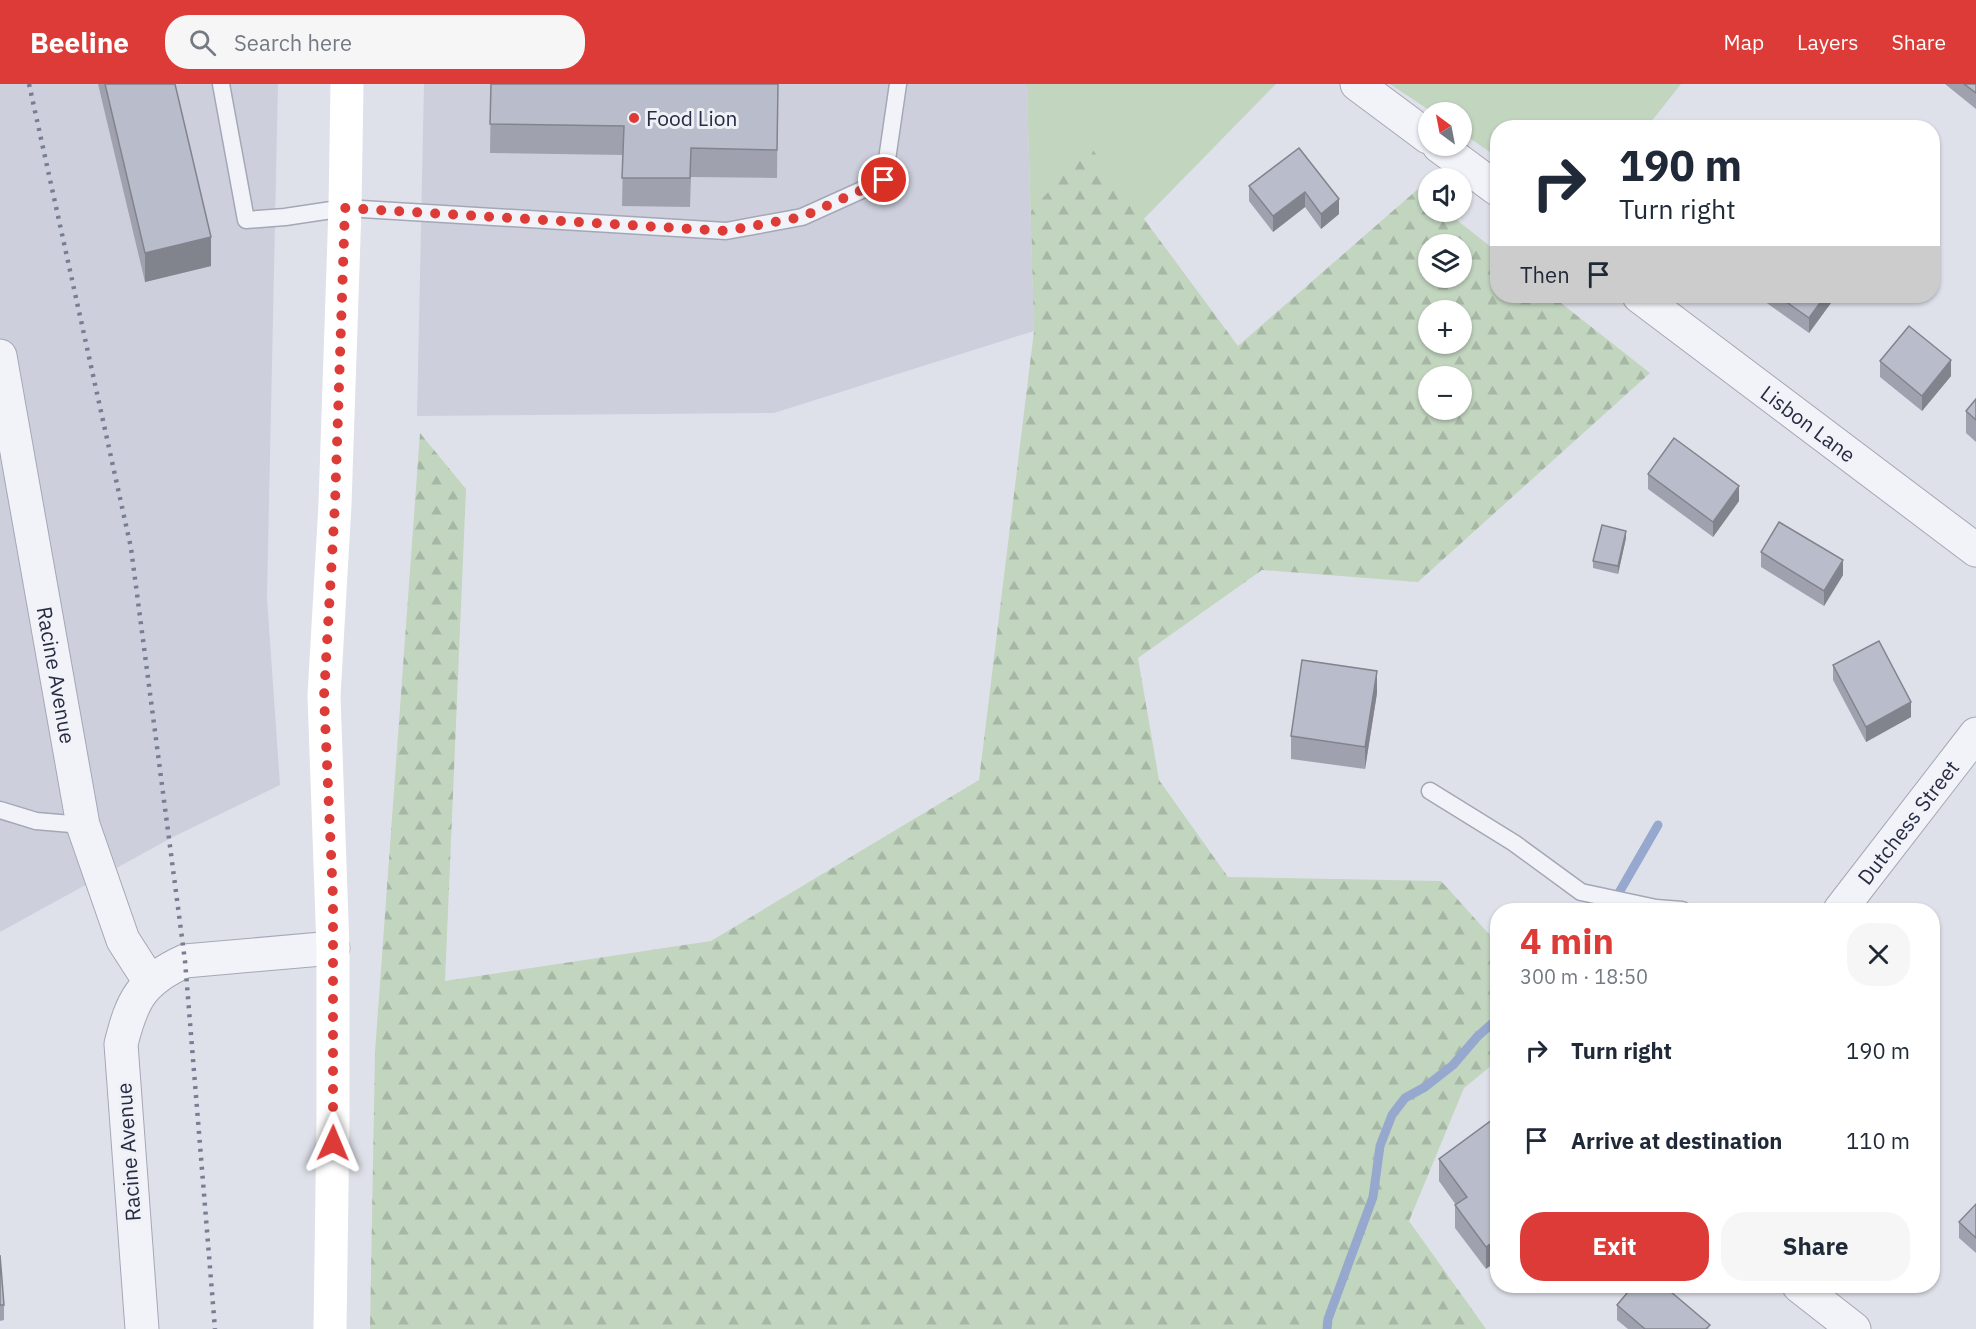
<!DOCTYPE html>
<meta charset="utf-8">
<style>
:root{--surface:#fff;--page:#f6f6f7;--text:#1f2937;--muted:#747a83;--accent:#dc3b37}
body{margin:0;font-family:"IBM Plex Sans",sans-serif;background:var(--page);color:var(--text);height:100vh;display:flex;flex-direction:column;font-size:22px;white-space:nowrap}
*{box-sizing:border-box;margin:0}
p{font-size:20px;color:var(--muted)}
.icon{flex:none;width:33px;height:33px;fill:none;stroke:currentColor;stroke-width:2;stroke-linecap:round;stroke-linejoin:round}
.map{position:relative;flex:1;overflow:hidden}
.side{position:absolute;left:1490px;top:819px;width:450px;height:390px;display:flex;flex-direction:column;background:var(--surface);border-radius:24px;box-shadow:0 2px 4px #0004}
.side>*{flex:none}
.banner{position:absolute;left:1490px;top:36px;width:450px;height:183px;border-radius:24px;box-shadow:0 2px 4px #0004;background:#fff;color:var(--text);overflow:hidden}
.needle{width:39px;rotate:328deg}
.tools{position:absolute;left:1418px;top:18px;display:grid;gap:12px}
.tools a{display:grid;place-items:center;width:54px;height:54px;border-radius:50%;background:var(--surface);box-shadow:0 2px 4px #0004;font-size:30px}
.pin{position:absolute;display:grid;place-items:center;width:51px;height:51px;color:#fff;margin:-26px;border:3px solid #fff;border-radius:50%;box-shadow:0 2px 6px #0007}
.me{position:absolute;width:66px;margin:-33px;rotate:1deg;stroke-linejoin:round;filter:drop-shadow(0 0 4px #0008)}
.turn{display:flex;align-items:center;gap:21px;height:126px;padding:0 30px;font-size:27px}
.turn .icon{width:78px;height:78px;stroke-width:2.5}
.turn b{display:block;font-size:42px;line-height:51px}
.then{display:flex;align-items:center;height:57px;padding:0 30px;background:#0003;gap:12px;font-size:22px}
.round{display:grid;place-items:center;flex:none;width:63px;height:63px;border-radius:24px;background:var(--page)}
.summary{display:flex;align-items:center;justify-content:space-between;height:102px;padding:0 30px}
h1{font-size:36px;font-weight:800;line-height:45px;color:var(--accent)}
.action{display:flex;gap:12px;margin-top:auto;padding:12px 30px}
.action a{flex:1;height:69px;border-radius:24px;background:var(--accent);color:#fff;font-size:24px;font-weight:800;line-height:69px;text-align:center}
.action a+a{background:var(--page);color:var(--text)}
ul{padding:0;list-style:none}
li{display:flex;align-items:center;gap:18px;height:90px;padding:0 30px}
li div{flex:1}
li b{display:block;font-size:22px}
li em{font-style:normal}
header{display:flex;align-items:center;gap:36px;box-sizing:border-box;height:84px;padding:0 30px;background:var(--accent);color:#fff}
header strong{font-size:28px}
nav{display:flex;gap:33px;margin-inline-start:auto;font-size:21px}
.search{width:420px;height:54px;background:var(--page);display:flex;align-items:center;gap:15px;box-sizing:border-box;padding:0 21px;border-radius:24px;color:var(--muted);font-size:22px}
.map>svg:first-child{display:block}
.built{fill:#cdd0dc}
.grass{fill:#c1d5bf}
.forest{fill:url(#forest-firs);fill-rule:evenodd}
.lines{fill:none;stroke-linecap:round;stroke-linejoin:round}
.stream{stroke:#96a8ce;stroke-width:9}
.lane-casing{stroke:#a4a7b5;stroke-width:19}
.street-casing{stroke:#a4a7b5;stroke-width:35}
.lane{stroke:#f2f3f8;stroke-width:16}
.street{stroke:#f2f3f8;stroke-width:33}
.secondary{stroke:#fff;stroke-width:33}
.rail{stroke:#777d95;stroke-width:4.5;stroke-dasharray:3 6;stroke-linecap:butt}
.wall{fill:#9fa2ae}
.shaded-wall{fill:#82848d}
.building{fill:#b9bcca;stroke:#82848d;stroke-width:1.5}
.route{stroke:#dc3b37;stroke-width:10;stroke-dasharray:0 18}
.poi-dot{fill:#dc3b37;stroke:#eff1f7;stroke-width:2}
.labels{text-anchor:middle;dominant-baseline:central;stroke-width:6;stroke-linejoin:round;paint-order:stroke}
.poi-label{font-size:21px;fill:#262c43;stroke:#eff1f7;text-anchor:start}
.street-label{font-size:21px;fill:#262c43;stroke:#eff1f7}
</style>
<header>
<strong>Beeline</strong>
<div class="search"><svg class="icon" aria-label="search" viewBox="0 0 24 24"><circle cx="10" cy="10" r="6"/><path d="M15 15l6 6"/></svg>Search here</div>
<nav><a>Map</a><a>Layers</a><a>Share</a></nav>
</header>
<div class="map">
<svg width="1976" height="1245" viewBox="0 0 1976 1245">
<defs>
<pattern id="forest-firs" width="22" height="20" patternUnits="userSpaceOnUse" patternTransform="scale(1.5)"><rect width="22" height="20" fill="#c1d5bf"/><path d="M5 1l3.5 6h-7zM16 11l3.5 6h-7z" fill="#a6b7a5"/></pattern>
</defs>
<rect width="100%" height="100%" fill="#dfe1ea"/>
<g class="built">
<path d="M0,0H278L267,513L280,701L173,753L0,848Z"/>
<path d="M424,0H1027L1034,247L774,329L417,332Z"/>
</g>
<g class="grass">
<path d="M1027,0H1276L1034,247Z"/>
<path d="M1390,0H1681L1647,43L1497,44V73L1461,48V28H1432Z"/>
</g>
<path class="forest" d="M1090,62L1238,262L1418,105L1428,113V128H1447L1497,168V212H1552L1650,289L1418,498L1262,486L1138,574L1159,696L1228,793L1441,797L1497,859V977L1464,1004L1409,1137L1486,1245H370L375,968L420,349L466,405L445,897L711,857L979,696L1034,247L1031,127ZM1428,160H1461V194H1428ZM1428,226H1461V260H1428ZM1428,292H1461V326H1428Z"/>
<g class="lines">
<g class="stream">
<path d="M1609,826L1658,741"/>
<path d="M1327,1245L1328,1235L1373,1113L1380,1062L1392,1031L1405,1014L1425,1003L1453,981L1477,953L1497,935"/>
</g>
<defs>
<g id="lane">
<path d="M221,0L246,136L285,133L345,124L726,147L802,133L884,96L898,0"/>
<path d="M1430,707L1514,759L1581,808L1656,824L1682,826"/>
<path d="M0,726L36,737L83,741"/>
</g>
<g id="street">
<path d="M1357,0L1428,53"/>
<path d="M1439,62L1497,105"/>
<path id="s1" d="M1639,212L1976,466"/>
<path id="s2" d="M0,272L83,741L123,856L150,898"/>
<path id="s3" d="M1840,826L1976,650"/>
<path d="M1799,1202L1854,1245"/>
<path d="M142,1245L121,960C132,916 141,897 185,877L333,864"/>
</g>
</defs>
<use href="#lane" class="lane-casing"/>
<use href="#street" class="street-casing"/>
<use href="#lane" class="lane"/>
<use href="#street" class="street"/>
<path class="secondary" d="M330,1245L333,1036V864L324,612L335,420L345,124L347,0"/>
<path class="rail" d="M29,0L131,464L185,877L215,1245"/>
</g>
<g class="wall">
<path d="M98,0H175L211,182L145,198Z"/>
<path d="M491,0H778L777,94L691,93L690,123L622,122L623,71L490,69Z"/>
<path d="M1945,0H1976V25Z"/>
<path d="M1299,64L1339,130L1321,145L1305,123L1273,148L1249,117V102Z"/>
<path d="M1764,212H1836L1809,249L1764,217Z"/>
<path d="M1880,277L1951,292L1922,327L1880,293Z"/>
<path d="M1976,315V358L1966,349V327Z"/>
<path d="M1648,390L1739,417L1713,453L1648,405Z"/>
<path d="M1626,454L1618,490L1593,484V477Z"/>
<path d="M1761,468L1843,491L1824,522L1761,483Z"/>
<path d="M1833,581L1911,633L1866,658L1833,596Z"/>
<path d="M1377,609L1365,685L1291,675V652Z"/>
<path d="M1496,1033L1486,1185L1455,1144V1121H1456L1439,1097V1075Z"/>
<path d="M1976,1120V1169L1959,1154V1138Z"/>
<path d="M0,1171L4,1221V1236L0,1237Z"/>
<path d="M1617,1221L1710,1245H1628L1617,1236Z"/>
</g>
<g class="shaded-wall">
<path d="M1305,108V123L1273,148V132Z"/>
<path d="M1339,115V130L1321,145V130Z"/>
<path d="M211,153V182L145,198V169Z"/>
<path d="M1825,212H1836L1809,249V234Z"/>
<path d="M1951,276V292L1922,327V312Z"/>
<path d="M1739,402V417L1713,453V438Z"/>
<path d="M1626,447V454L1618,490V482Z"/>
<path d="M1843,476V491L1824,522V507Z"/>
<path d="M1377,587V609L1365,685V663Z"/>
<path d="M1911,618V633L1866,658V643Z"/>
<path d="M1497,1155V1177L1486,1185V1163Z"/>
</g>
<g class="building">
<path d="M105,0H175L211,153L145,169Z"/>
<path d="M491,0H778L777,66L691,64L690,94H622L624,42L490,40Z"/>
<path d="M1964,0H1976V9Z"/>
<path d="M1299,64L1339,115L1321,130L1305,108L1273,132L1249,102Z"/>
<path d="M1778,212H1825L1809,234Z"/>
<path d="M1909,242L1951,276L1922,312L1880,277Z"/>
<path d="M1976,315V336L1966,327Z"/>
<path d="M1674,354L1739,402L1713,438L1648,390Z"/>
<path d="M1779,438L1843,476L1824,507L1761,468Z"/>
<path d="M1602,441L1626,447L1618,482L1593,477Z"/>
<path d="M1879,557L1911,618L1866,643L1833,581Z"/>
<path d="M1302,576L1377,587L1365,663L1291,652Z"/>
<path d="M1496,1033L1497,1155L1486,1163L1455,1121L1467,1113L1439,1075Z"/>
<path d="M1976,1120V1154L1959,1138Z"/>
<path d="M0,1171L4,1221H0Z"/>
<path d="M1633,1202H1664L1710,1241L1706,1245H1645L1617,1221Z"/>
</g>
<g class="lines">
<path class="route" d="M333,1059V814L324,612L335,420L345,124L726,147L802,133L884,96"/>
</g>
<circle class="poi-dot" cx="634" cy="34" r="6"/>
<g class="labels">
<g class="poi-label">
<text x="646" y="34">Food Lion</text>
</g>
<g class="street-label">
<text stroke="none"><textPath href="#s1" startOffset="212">Lisbon Lane</textPath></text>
<text stroke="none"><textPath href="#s2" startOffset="324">Racine Avenue</textPath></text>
<text stroke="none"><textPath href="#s3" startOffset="111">Dutchess Street</textPath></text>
<text transform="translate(128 1068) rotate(-94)">Racine Avenue</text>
</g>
</g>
</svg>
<div class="tools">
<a><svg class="needle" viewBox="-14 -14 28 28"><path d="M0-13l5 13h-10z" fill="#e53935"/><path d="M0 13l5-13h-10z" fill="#747a83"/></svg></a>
<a><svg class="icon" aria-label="sound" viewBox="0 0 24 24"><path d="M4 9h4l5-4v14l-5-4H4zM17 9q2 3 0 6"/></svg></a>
<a><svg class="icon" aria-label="layers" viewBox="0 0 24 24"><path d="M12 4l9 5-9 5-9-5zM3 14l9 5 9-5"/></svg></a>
<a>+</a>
<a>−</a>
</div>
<div class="pin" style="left:884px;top:96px;background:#d93025"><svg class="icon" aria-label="arrive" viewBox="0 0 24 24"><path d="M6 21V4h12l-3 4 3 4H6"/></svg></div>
<svg class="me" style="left:333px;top:1059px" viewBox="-20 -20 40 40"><path d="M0-17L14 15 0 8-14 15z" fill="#dc3b37" stroke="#fff" stroke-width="4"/></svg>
<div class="banner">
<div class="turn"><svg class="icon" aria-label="right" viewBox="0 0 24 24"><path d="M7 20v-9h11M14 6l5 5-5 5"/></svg><div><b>190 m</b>Turn right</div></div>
<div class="then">Then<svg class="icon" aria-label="arrive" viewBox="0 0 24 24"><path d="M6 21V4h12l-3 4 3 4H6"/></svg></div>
</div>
<section class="side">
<div class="summary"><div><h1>4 min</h1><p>300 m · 18:50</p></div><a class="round"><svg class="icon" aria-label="close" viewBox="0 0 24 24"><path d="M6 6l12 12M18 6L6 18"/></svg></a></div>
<ul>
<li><svg class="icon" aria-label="right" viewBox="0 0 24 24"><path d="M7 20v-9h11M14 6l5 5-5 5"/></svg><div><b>Turn right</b></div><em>190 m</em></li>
<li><svg class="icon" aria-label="arrive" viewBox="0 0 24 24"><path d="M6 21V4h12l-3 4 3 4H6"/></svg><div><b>Arrive at destination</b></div><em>110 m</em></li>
</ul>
<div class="action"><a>Exit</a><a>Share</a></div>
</section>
</div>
